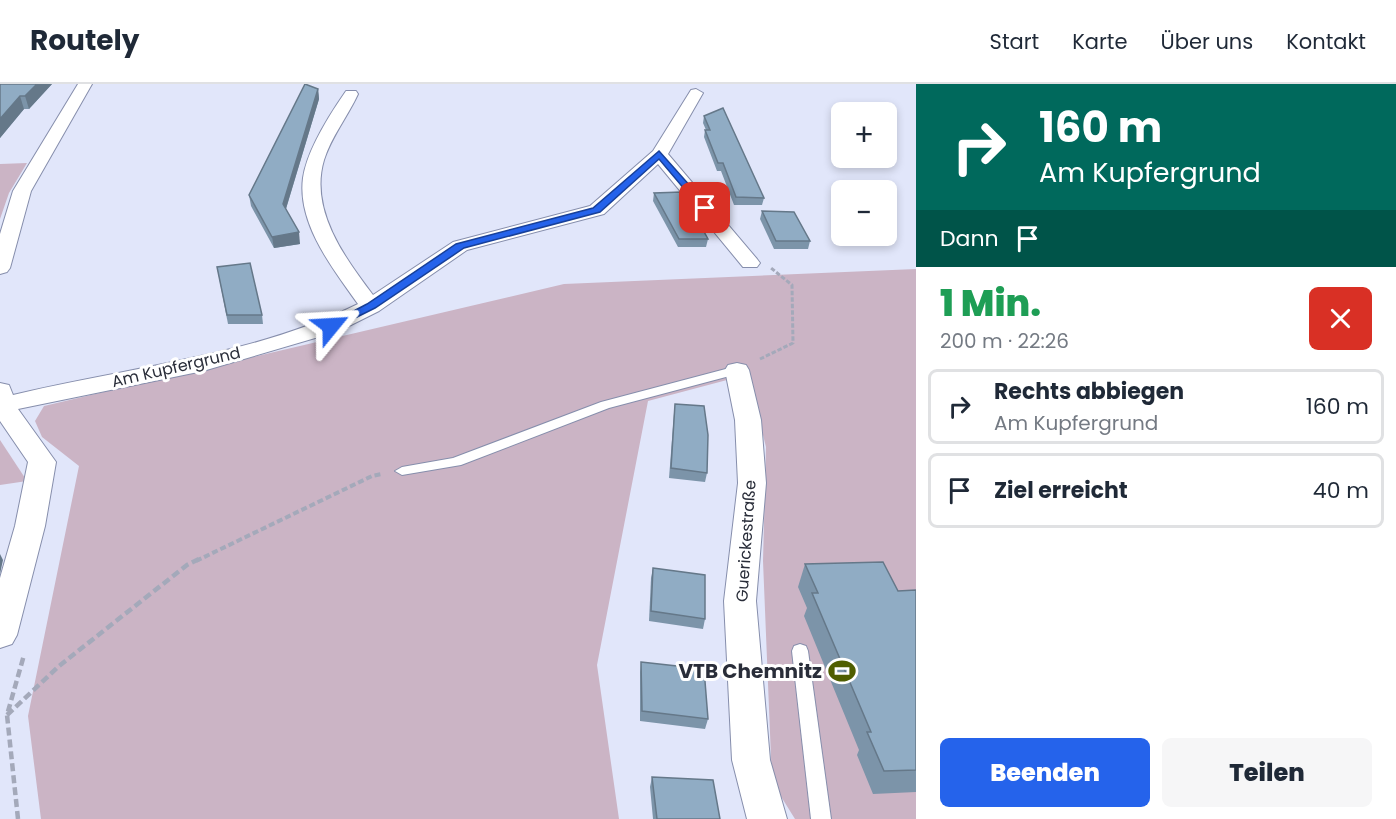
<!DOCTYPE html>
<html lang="de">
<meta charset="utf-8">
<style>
:root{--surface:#fff;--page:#f6f6f7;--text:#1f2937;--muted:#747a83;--line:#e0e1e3;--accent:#2563eb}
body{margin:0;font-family:Poppins,sans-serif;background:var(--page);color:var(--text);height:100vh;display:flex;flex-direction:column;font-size:22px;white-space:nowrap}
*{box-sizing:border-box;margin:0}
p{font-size:20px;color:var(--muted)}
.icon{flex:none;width:33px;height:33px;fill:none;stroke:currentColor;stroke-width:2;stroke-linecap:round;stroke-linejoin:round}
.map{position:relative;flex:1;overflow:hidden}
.sheet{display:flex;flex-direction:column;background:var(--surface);width:480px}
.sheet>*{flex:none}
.banner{background:#00695c;color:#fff;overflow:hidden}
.fabs{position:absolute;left:831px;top:18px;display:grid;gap:12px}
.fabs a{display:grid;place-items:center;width:66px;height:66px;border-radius:9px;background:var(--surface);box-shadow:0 3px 9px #0003;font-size:30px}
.pin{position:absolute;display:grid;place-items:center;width:51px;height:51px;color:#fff;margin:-26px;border-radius:12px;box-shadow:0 3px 9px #0006}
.me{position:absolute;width:66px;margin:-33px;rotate:63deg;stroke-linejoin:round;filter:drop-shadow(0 0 4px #0008)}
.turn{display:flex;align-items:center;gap:21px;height:126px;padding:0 24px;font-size:27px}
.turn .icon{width:78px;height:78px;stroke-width:2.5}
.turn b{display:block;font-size:42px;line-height:51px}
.then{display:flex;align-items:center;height:57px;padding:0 24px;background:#0003;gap:12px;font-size:22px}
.round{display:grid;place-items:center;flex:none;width:63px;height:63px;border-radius:9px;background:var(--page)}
.summary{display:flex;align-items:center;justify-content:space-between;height:102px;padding:0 24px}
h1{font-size:36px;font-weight:800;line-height:45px;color:#1e9e55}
.action{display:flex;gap:12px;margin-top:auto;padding:12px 24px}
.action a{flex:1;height:69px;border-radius:9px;background:var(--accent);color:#fff;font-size:24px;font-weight:800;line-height:69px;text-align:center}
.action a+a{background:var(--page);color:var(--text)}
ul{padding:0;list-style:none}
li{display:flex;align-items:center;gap:18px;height:75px;margin:0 12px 9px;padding:0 12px;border:3px solid var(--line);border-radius:9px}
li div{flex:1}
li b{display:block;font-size:22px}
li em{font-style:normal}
header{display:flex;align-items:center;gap:36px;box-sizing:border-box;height:84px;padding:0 30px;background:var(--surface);border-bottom:2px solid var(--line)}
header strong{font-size:28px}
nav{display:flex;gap:33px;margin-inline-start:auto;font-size:21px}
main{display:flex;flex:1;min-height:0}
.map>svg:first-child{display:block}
.green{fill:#cbb4c5}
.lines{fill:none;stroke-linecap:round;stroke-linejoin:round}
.service-casing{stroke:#868eac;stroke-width:2}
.minor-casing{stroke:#868eac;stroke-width:2}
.path-far2{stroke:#a4a9ba;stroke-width:3;stroke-dasharray:4.5 2;stroke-linecap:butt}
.path-far1{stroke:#a4a9ba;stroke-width:4;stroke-dasharray:6 3;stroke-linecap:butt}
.path{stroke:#a4a9ba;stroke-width:4.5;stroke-dasharray:8 4;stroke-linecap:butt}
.service{fill:#fff;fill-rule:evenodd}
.minor{fill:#fff;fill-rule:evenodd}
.wall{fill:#7c94a9}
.shaded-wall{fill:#657889}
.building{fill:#90acc4;stroke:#657889;stroke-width:1.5}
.route{fill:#2563eb;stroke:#184099;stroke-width:1.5}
.labels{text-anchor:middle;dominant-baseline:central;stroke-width:6;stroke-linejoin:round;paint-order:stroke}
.street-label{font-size:16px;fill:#292d39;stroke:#fff}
.near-poi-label{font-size:20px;font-weight:bold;fill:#292d39;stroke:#fff;text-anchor:end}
</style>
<header>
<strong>Routely</strong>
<nav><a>Start</a><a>Karte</a><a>Über uns</a><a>Kontakt</a></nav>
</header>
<main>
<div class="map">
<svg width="916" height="735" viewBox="0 0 916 735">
<rect width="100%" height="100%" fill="#e1e6fa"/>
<g class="green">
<path d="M27,79L9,109L0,135V80Z"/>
<path d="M916,185V735H795L772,698L763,477L766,363L747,287L727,296L648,317L597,581L619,735H41L28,632L79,382L42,353L35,337L44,322L564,200Z"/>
<path d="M0,356L27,397L0,401Z"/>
</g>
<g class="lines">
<defs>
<g id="service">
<path d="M737,282L741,283L743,286L741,289L609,324L461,381L402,391L395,387L402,383L453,374L601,318Z"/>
<path d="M800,560L806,562L808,567L831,735H811L792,567L794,562Z"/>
</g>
<g id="minor">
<path d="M78,0H92L31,107L10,184L7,188L0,190V150L13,107Z"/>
<path d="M696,5L703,9L668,70L757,175L760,179L757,183H743L658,80L604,130L467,166L379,227L339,247L203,287L18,325L56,378L45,442L17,551L12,560L0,564V494L15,442L28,378L0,337V299L9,301L13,311C128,283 251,273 358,220C333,185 297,140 303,94C307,66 330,30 346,7H356L358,10C348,32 331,53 324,76C309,126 345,174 373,211L453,158L590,122L653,67L691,6Z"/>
<path d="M737,279L746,281L749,286L761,336L766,399L756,517L770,676L787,735H747L732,676L724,517L738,399L735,336L725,286L728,281Z"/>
</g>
</defs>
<use href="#service" class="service-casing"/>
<use href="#minor" class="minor-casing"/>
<path class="path-far2" d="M760,275L793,259L792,201L771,184"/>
<path class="path-far1" d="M196,477L372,392L382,390"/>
<g class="path">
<path d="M7,631L59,582L187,481L199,475"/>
<path d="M18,735L7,631L24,571"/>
</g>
<use href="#service" class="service"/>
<use href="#minor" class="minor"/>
</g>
<g class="wall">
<path d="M0,0H52L29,25H24L0,54Z"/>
<path d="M318,5L319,15L286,125L300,160L274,164L251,122L249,111Z"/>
<path d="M704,32L764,114L762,121H734L721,87H717L704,53L705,46H706L703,39Z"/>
<path d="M654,109L708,155L706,163H678L653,117Z"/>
<path d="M762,127L810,157L808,165H774L760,135Z"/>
<path d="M217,183L262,231L263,240H228Z"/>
<path d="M675,320L707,389L705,398L669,394L674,329Z"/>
<path d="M805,480L898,507L916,506V708L873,710L857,671L859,666L804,532L807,524L798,503Z"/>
<path d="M653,484L705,535L703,545L649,537L651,494Z"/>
<path d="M641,578L708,635L705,645L640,637V588Z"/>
<path d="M652,693L720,735H653L650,703Z"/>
</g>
<g class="shaded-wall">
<path d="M37,0H52L29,25L25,12Z"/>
<path d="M318,5L319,15L284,131L283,120Z"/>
<path d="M20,12L24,25L0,54V35Z"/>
<path d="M299,148L300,160L274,164L272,153Z"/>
<path d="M0,470L3,476L0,490Z"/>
</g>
<g class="building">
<path d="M0,0H37L25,12H20L0,35Z"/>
<path d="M305,0L318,5L283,120L299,148L272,153L249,111Z"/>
<path d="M723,24L764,114L736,113L723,79H718L705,46H710L704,32Z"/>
<path d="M682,108L708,155H679L654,109Z"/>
<path d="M762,127L794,128L810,157H776Z"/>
<path d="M250,179L262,231H227L217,183Z"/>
<path d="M675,320L704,322L708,351L707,389L671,384Z"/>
<path d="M883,478L898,507L916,506V686L884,687L867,648H871L812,509H818L805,480Z"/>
<path d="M653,484L705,491V535L651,527Z"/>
<path d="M641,578L704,585L708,635L642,627Z"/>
<path d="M652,693L713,696L720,735H657Z"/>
</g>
<path class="route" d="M659,67L708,122V126H702L659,75L600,128L464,164L375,224L335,244L331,245L325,242L367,220L456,160L593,124Z"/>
<defs>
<symbol id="stadium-bare" viewBox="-9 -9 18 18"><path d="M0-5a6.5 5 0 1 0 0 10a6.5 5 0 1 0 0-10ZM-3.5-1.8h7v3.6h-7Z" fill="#4f5e00" stroke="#fff" stroke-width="2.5" paint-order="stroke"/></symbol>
</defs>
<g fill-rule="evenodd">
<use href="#stadium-bare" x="823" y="568" width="38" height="38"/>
</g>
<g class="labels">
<g class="street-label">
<text transform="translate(176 283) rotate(-13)">Am Kupfergrund</text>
<text transform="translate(746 457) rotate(-86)">Guerickestraße</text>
</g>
<g class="near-poi-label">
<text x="822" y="587">VTB Chemnitz</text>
</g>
</g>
</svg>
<div class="fabs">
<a>+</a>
<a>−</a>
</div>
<div class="pin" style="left:705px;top:124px;background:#d93025"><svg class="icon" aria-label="arrive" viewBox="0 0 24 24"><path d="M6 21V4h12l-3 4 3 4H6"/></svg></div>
<svg class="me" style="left:331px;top:242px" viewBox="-20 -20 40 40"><path d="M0-17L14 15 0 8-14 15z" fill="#2563eb" stroke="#fff" stroke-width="4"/></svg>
</div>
<section class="sheet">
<div class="banner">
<div class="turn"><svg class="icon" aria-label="right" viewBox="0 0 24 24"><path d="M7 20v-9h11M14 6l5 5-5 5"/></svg><div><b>160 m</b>Am Kupfergrund</div></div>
<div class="then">Dann<svg class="icon" aria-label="arrive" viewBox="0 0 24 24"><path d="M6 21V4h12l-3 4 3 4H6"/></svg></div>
</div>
<div class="summary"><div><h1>1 Min.</h1><p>200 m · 22:26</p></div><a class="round" style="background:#d93025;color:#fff"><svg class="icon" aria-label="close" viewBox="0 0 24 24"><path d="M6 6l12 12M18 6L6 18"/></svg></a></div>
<ul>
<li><svg class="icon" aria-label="right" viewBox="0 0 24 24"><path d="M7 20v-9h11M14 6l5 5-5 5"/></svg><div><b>Rechts abbiegen</b><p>Am Kupfergrund</p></div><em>160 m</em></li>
<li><svg class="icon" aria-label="arrive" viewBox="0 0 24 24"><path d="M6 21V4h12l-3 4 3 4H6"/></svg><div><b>Ziel erreicht</b></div><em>40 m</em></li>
</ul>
<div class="action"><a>Beenden</a><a>Teilen</a></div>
</section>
</main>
